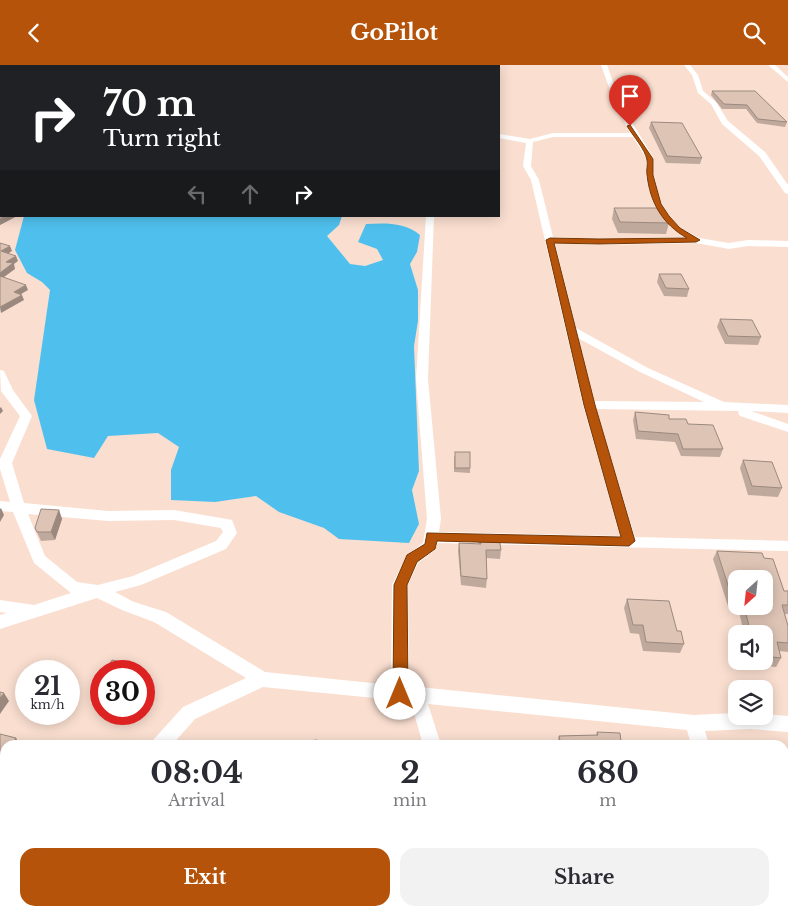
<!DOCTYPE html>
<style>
:root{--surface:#fff;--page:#f2f2f3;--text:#2b2b33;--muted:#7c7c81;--accent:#b45309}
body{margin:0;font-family:"Libre Baskerville",serif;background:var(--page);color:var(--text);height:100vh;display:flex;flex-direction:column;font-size:19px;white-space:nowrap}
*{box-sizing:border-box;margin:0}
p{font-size:16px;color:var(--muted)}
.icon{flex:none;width:28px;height:28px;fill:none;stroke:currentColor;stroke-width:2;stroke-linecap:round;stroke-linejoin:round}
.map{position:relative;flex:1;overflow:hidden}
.drawer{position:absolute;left:0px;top:675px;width:789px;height:176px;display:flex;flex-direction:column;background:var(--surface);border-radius:15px 15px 0 0;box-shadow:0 2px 12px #0003}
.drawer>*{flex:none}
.top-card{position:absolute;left:0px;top:0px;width:500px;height:152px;box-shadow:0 2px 12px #0003;background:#202124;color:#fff;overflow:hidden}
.needle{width:32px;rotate:207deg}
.buttons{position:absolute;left:728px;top:505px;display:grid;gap:10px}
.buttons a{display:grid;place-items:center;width:45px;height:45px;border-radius:10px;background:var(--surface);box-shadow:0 2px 12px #0003;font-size:25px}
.speed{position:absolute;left:15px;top:595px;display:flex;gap:10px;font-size:25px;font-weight:700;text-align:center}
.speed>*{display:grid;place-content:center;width:65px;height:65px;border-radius:50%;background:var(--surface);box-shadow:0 2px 12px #0003;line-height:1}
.speed small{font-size:12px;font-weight:400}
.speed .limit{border:8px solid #d22;background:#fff;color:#111}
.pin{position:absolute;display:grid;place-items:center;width:42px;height:42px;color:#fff;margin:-51px -21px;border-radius:50% 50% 50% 0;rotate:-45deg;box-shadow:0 0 5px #0007}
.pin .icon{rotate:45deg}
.me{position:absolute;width:55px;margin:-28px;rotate:0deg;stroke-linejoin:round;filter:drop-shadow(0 0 4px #0008)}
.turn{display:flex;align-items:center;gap:18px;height:105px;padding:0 20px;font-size:22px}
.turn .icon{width:65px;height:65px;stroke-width:2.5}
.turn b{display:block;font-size:35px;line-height:42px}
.lanes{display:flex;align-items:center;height:48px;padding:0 20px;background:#0003;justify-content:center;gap:25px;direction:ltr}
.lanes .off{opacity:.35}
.eta{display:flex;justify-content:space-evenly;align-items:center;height:85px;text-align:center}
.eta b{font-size:30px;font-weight:700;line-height:35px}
.action{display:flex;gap:10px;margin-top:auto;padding:10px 20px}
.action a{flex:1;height:58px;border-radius:15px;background:var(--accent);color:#fff;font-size:20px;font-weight:700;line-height:58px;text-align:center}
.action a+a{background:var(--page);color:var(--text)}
header{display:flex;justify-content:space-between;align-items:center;height:65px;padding:0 20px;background:var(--accent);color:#fff;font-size:22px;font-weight:700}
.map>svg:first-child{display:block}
.water{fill:#4fc0ee}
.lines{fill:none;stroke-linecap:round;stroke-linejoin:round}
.minor{fill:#fff;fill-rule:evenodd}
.wall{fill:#bfa99c;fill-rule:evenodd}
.shaded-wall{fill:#9b897f}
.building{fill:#dec4b5;stroke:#9b897f}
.route{fill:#b45309;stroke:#753606}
</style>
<header><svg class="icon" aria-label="back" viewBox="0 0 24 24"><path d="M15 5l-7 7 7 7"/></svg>GoPilot<svg class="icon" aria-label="search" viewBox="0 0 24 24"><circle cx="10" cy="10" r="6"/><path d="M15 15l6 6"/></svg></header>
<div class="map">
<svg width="788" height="851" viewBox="0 0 788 851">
<rect width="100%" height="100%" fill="#fadfd0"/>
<path class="water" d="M24,151H342L339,160L327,171L350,199L365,201L383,195L377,184L358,177L366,159C385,158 405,157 420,170L417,187L410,199L418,225V256L414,281L419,406L412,425L419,459L409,478L339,474L324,463L279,447L256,431L215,437L171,435V405L179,382L158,368L108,371L94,393L47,384L34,335L50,225L42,217L27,208L15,185Z"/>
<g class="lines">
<g class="minor">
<path d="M601,0H607L621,39L654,94V110L661,139L669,151L681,163L699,173L729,178L748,175L788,176V182L748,181L729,184L696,178L599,180L555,178L576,263L648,303L724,337L788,340V348L751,346L788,359V367L740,351L738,348L739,346L596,344L635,472L788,476V486L438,478L435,485L418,498L408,520L409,621L694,650L736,648V651H764V649L788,651V667L750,664L705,666L709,680H691L687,665L428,639L441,680H423L414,648L395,635L263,622L195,654L172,680H151L154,674L183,642L246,613L154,557L122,545L97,533L0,564V550L7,548L0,547V535L34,540L71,528L34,498L13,447L0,446V436L10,437L0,404V394L20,351L1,326L0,305L4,306L13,325L32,351L12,398L24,438L108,446L174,445L227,454L232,455L237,468L226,484L141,520L115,527L134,537L166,547L265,607L391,620L392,520L407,490L423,478L427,454L416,314L426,151H434L428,314L441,454L439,467L620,471L583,340L531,115L523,101L526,78L499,73V69L530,74L553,68H630L615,39ZM553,72H633C637,79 642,85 645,92C648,98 645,106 646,112C651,138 661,159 685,172L599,174L553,172L539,115L531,101L533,77ZM578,273L640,307L704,337L594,336ZM28,449L108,456L174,455L221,463L223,467L216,476L133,511L98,520L77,517L45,491Z"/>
<path d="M684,0H690L698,10L703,26L716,37L728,56L765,87L788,120V129L785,128L759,91L722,59L711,39L698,28L692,10Z"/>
<path d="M768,0H775L788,12V17Z"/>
<path d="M0,756L5,758V780L0,778Z"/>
<rect x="0" y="823" width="5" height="22"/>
<path d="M37,846H62L60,851H35Z"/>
<path d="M84,846H111L113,851H86Z"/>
<path d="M471,846H494L496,851H473Z"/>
<path d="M740,846H762L764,851H742Z"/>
</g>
</g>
<g class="wall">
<path d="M712,26H755L787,57L785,62L757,58L746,44H722L711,30Z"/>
<path d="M1,47V151H17L0,160V138L1,137V135H0V105H1L0,73H1V71H0V59H1V57H0Z"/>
<path d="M651,57L702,93L700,99L666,98L649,63Z"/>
<path d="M614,143L669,158L666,169L618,168L612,154Z"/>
<path d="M659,209L689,224L687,232L664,231L657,217Z"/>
<path d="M720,254L761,272L758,280L725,279L717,262Z"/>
<path d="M635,347L669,354L688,359L723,384L720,392L681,391L675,377L636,374L633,355Z"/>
<path d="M454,391L470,403V408L454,407Z"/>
<path d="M743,395L782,423L778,432L748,430L740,403Z"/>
<path d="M59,445L62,454L55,475L41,476L35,463Z"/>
<path d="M479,472L501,485L500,494L486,493L487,514L486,523L461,520L458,486L459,478L478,479Z"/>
<path d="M717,486L764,493L784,526H788V549H785L788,561V587L779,586L781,593L776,602L751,599V596H764V569H744L738,542L728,541L713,494ZM736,514L764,541H736Z"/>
<path d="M627,534L677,566L684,579L680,588L643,586L639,569L630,568L624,543Z"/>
<path d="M101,612V631L99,630L95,622Z"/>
<path d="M597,667L621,676L658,680H557L559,671L596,670Z"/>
<path d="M0,669L16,673L20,680H5V744L0,743Z"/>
</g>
<g class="shaded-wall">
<path d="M5,151H17L0,160V154Z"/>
<path d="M10,181L12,186L3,192L1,186Z"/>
<path d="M16,191L18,196L14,199L15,204L0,215V208L6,197Z"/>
<path d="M26,220L28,225L16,232L14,227Z"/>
<path d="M22,230L24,235L1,248L0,242Z"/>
<path d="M1,342L3,346L0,349V343Z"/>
<path d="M1,443L4,450L0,457V444Z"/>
<path d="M59,445L62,454L55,475L51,467Z"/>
<path d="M134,601L136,606H130Z"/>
<path d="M4,628L9,636L0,649V633Z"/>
<path d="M16,673L20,680H11Z"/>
<path d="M5,728V743L0,737Z"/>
</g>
<g class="building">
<path d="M712,26H755L787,57L758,54L747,40L724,39Z"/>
<path d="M0,47H1V79H0L1,66H0V59H1V52H0Z"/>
<path d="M651,57L682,58L702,93L667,91Z"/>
<path d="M0,83H1V151H5L0,154V138L1,137L0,130L1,99H0Z"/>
<path d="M614,143H662L669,158L620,157Z"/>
<path d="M0,178L10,181L1,186L16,191L6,197L13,198L0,208Z"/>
<path d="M659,209H681L689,224L666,223Z"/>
<path d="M0,211L26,220L14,227L22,230L0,242Z"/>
<path d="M720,254L752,255L761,272L728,271Z"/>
<path d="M635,347L669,350V354H686L688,359L713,360L723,384H683L678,369L638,366Z"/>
<rect x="455" y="387" width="15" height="16"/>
<path d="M743,395L772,397L782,423L752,421Z"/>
<path d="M41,444L59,445L51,467H37L35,463Z"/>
<path d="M479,472H499L501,485H486L487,514L461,511L459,478L481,479Z"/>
<path d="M717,486L762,488L764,493L773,494L784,526H788V540H782L788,561V578L777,577L781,593L764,591V569H751L744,541H764V514H736V533H732Z"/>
<path d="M627,534L669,536L677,566H681L684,579L646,577L643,560H633Z"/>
<path d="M112,595L134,601L130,606H105Z"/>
<path d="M101,612V624L95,622Z"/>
<path d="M0,627L4,628L0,633Z"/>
<path d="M597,667L620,668L621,676L657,678L658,680H561L559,671L598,670Z"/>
<path d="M0,669L16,673L11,680H5V728L0,737Z"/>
<path d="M317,675V680H290V678Z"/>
</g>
<path class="route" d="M630,60L653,94V110L661,139L669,151L680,163L700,175L696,177L599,179L554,178L595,340L635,476L629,481L437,476L435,484L417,497L407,520L408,629L405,633L400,635L395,633L393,629L394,520L407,490L425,479L427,468L621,472L584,340L546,175L550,173L599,174L687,173C662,159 650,137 647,110C646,105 648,100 647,95C645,84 633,71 627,61Z"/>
</svg>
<div class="buttons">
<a><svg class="needle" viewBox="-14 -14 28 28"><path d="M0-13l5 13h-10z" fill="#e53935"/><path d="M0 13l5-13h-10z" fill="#7c7c81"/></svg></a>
<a><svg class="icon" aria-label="sound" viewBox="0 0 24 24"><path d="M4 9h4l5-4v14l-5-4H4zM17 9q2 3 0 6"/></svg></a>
<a><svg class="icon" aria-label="layers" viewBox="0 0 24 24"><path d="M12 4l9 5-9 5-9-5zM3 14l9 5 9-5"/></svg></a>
</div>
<div class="speed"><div>21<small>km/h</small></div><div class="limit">30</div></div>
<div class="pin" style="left:630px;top:61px;background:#d93025"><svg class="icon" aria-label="arrive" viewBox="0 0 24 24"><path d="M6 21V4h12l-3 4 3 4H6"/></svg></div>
<svg class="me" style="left:400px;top:629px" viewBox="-20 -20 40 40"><circle r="19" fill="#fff"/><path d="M0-13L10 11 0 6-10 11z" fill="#b45309"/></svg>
<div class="top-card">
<div class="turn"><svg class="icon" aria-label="right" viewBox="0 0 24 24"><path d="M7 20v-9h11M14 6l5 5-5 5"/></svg><div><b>70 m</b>Turn right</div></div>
<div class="lanes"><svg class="icon off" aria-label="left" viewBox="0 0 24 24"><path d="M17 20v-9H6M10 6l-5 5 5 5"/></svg><svg class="icon off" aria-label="ahead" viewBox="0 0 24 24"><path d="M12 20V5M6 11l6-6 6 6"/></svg><svg class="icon" aria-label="right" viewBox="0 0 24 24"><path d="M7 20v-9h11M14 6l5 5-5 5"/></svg></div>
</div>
<section class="drawer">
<div class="eta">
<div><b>08:04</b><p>Arrival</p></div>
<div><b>2</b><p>min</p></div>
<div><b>680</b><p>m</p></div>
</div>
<div class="action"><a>Exit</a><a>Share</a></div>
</section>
</div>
